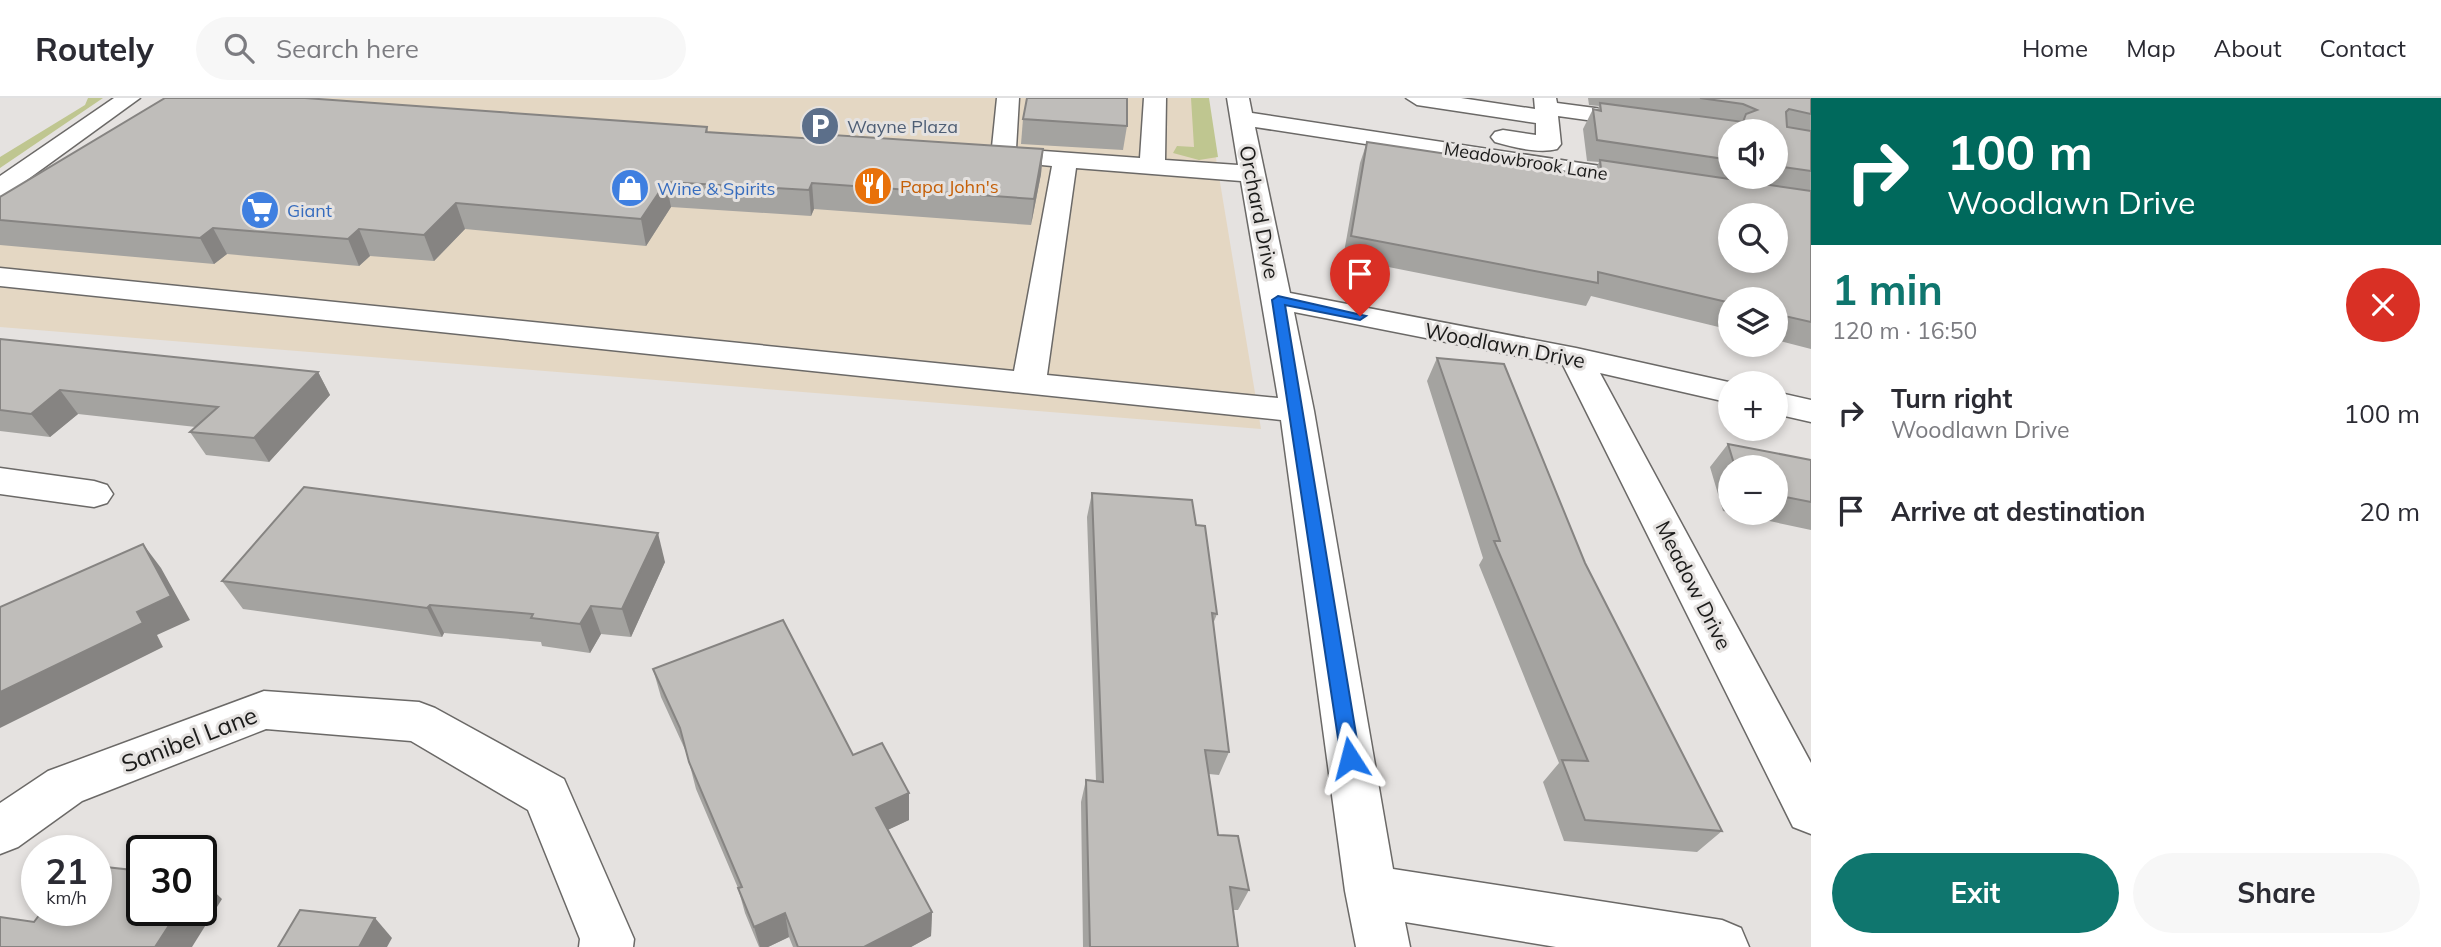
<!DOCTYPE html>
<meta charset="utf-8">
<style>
:root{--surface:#fff;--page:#f7f7f7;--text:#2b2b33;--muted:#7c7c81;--line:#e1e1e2;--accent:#0f766e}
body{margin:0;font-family:Mulish,sans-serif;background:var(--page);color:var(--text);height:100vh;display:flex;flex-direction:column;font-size:26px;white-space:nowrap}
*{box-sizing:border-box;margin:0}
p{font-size:23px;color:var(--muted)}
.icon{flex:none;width:38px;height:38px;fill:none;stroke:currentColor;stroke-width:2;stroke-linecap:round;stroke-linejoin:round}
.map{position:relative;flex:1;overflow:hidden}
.details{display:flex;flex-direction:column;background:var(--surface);width:630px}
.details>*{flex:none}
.hud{background:#00695c;color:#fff;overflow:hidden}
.fabs{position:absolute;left:1718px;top:21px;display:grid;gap:14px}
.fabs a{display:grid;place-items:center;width:70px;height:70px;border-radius:50%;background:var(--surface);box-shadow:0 4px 10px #0003;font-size:35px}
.speed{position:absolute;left:21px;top:737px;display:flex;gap:14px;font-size:35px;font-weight:700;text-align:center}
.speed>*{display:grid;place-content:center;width:91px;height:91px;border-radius:50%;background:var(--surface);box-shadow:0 4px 10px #0003;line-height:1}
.speed small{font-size:18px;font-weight:400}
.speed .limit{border:4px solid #111;border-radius:10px;background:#fff;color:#111}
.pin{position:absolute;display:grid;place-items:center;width:60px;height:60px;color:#fff;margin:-72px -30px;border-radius:50% 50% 50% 0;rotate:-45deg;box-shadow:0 0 7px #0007}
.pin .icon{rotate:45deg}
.me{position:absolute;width:77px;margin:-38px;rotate:351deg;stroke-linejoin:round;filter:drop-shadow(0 0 5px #0008)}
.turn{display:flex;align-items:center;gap:24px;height:147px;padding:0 21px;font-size:32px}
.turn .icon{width:91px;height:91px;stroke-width:2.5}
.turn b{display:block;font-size:49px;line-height:60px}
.round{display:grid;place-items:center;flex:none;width:74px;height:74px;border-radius:37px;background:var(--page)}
.head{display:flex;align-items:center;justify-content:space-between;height:119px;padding:0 21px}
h1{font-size:42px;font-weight:700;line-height:52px;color:var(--accent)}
.action{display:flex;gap:14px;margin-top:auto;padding:14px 21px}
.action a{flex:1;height:80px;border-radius:42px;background:var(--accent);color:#fff;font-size:28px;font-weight:700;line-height:80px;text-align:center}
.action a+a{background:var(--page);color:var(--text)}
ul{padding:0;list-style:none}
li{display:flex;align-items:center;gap:21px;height:98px;padding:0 21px}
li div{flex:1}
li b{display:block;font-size:26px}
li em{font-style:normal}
header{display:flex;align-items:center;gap:42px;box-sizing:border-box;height:98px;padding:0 35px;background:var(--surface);border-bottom:2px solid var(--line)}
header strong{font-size:33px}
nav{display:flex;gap:38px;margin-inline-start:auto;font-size:24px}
.search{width:490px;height:63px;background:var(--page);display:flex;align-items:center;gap:18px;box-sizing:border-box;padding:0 24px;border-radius:38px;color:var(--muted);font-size:26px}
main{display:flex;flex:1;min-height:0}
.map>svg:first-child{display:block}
.commercial{fill:#e4d7c3}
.green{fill:#bfc690}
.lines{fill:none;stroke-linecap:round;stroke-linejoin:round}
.minor-casing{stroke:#6b6967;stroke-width:3}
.minor{fill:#fff;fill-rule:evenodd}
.wall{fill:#a4a3a0;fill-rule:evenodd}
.shaded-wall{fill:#868482}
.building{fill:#bfbdba;stroke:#868482;stroke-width:2;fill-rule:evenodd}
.route{fill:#1a73e8;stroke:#114b97;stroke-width:2}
.labels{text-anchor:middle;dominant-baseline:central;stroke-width:6;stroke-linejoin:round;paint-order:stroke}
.far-service-label{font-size:18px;fill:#4e5e75;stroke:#e5e2e0;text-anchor:start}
.far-street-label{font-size:18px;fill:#1b1b1a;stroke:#e5e2e0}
.far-food-label{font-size:18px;fill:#c56008;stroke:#e5e2e0;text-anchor:start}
.far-shop-label{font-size:18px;fill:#366cbe;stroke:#e5e2e0;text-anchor:start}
.street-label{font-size:21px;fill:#1b1b1a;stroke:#e5e2e0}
.near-street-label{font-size:24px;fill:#1b1b1a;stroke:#e5e2e0}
</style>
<header>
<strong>Routely</strong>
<div class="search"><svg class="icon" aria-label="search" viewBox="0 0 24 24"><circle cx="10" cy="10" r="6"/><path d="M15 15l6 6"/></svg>Search here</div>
<nav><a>Home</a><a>Map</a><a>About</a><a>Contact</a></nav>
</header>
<main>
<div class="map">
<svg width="1811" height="849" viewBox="0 0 1811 849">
<rect width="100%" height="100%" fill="#e5e2e0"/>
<path class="commercial" d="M213,0H1206L1261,331L0,229V136Z"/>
<g class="green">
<path d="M88,0H103L0,70V59L85,7Z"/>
<path d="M1191,0H1209L1218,59L1199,62L1173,55L1177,48L1194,49Z"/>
</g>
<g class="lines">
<defs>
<g id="minor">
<path d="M114,0H140L9,95L0,98V78Z"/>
<path d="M997,0H1019L1016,51L1140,60L1144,0H1166L1165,62L1238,67L1227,0H1249L1252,15L1653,76L1657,81L1653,86L1644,89L1255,29L1290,195L1576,250L1733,285H1731V305L1600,275L1811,665V736L1793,729L1563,267L1294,214L1314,313L1393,771L1722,822L1741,830L1749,849H1556L1405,824L1410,849H1356L1345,793L1281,322L0,188V170L1014,273L1052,68L980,61L977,56L980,51L992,49ZM1076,70L1241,83L1278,300L1047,277Z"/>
<path d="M1406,0H1461L1535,11L1534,0H1556L1557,5L1731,28L1742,33H1731V42L1558,18L1561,46L1557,51C1539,56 1513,49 1495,44L1491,39L1495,34L1503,32L1536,37V25L1417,7Z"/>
<path d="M1776,294L1811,302V324L1776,316Z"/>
<path d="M0,370L94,383L107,387L113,396L107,405L94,409L0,396Z"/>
<path d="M264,593L419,604L435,610L564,681L634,841L633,849H579L580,841L528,712L411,643L266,631L82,703L18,749L0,756V705L48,673Z"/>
</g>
</defs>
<use href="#minor" class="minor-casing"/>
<use href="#minor" class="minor"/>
</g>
<g class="wall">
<path d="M1588,0H1811V251L1776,242V201H1731V232L1591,198L1586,208L1343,160L1360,65L1367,44L1592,78L1599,64L1587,63L1583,31L1593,11L1597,12L1599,8L1589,7ZM1731,33H1776V79H1731Z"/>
<path d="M1023,21L1127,28L1123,52L1021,46Z"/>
<path d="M707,29L708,34L833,42L1043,51L1041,76L1031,127L814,111L811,118L671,109L646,148L465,131L434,163L370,158L359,168L227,156L214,166L0,147V99Z"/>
<path d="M0,241L318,274L330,297L269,364L206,357L190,334L196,329L78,316L50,339L0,333Z"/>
<path d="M1437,260L1585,465L1722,733L1697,754L1564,743L1543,684L1559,665L1479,467L1483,460L1427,283Z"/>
<path d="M1728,346L1811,362V432L1723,413L1710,369ZM1731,369H1776V415H1731Z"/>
<path d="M1092,395L1217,516L1213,526L1229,654L1219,677L1209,676L1218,737L1249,792L1238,812H1233L1238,849H1083L1081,704L1086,682L1096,683L1087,419Z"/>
<path d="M665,464L631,539L601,536L590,555L542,548L541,544L444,535L442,539L243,511L222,483Z"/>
<path d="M653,571L853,657L909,722L887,732L932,814L931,838L911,849H793L789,839L768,849H759L745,815L738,790L696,691L687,656L661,599Z"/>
</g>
<g class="shaded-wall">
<path d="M1043,51L1041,76L1031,127L1034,101Z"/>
<path d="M666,84L671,109L646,148L641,121Z"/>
<path d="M812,85L814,111L811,118L809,92Z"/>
<path d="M456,105L465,131L434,163L424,137Z"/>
<path d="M213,130L227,156L214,166L200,140Z"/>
<path d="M359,131L370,158L359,168L348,141Z"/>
<path d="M318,274L330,297L269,364L254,340Z"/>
<path d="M60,292L78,316L50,339L31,316Z"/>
<path d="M658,435L665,464L631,539L622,511Z"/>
<path d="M143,446L161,470L190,522L157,537L163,549L0,630V594L137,514Z"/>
<path d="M430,507L444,535L442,539L427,510Z"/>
<path d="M591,508L601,536L590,555L580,526Z"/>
<path d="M909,695V722L877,737L876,710Z"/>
<path d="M201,781L222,801L192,849H155L179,812H201Z"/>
<path d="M932,814L931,838L911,849H864Z"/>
<path d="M785,815L789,839L768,849H760L754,829Z"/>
<path d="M375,820L392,840L387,849H359Z"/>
</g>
<g class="building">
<path d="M165,0H305L707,29L706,34L833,42V37L1043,51L1034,101L812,85L809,92L666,84L641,121L456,105L424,137L359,131L348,141L213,130L200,140L0,122V99Z"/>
<path d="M1027,0H1127V28L1023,21Z"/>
<path d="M1700,0H1811V16L1789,11L1786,14L1787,29L1811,33V73L1776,68V33H1731V62L1597,42L1593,11L1601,13L1600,5L1743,24L1746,16L1757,12L1743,6Z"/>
<path d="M1367,44L1602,79L1600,62L1811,93V224L1776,216V201H1731V205L1598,174V185L1351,138ZM1731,117H1776V163H1731Z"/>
<path d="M0,241L318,274L254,340L190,334L218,309L60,292L31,316L0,312Z"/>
<path d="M1437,260L1504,266L1585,465L1722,733L1585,722L1562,662L1588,663L1494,443H1500Z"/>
<path d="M1728,346L1811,362V404L1776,397V369H1735Z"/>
<path d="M304,389L658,435L622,511L591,508L580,526L531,520L533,516L430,507L427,510L222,483Z"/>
<path d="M1092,395L1192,402L1196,427L1205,428L1217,516L1212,515L1229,654L1205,652L1218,737L1238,738L1249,792L1230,789L1238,849H1090L1086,682L1103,684Z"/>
<path d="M143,446L171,498L137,514L143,525L0,594V509Z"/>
<path d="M783,522L853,657L882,645L909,695L876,710L932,814L864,849H798L785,815L754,829L738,790L742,789L689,664L680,630L653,571Z"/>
<path d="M96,768L142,773V812H179L155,849H0V819L34,824L43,812H96Z"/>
<path d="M300,812L375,820L359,849H278Z"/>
</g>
<path class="route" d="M1278,198L1366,218L1360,222L1285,207L1360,660L1357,666L1350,668L1344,666L1341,660L1272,202Z"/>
<defs>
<symbol id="parking-disc" viewBox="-11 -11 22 22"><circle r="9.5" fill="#5c6f8a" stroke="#e5e2e0"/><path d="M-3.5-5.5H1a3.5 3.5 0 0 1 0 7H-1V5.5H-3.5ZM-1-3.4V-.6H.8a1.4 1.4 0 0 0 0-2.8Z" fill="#fff"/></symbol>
<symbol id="restaurant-disc" viewBox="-11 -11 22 22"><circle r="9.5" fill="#e8710a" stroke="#e5e2e0"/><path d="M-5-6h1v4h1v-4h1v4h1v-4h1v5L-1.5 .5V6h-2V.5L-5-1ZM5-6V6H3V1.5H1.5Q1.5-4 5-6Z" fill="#fff"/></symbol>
<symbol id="shop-disc" viewBox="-11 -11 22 22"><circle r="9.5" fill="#3f7fe0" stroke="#e5e2e0"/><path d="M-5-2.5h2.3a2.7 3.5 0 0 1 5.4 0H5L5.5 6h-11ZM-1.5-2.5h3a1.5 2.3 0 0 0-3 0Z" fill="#fff"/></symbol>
<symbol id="supermarket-disc" viewBox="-11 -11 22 22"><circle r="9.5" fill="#3f7fe0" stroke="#e5e2e0"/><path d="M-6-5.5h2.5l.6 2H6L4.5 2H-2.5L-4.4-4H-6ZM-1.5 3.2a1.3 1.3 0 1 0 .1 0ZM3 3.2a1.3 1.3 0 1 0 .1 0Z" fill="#fff"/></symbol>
</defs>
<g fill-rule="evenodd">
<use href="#parking-disc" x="798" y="6" width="44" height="44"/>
<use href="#restaurant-disc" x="851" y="66" width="44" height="44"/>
<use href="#shop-disc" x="608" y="68" width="44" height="44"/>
<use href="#supermarket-disc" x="238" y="90" width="44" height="44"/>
</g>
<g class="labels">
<g class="far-service-label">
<text x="847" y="28">Wayne Plaza</text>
</g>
<g class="far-street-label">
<text transform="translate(1526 63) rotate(9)">Meadowbrook Lane</text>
</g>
<g class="far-food-label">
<text x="900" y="88">Papa John's</text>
</g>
<g class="far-shop-label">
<text x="657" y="90">Wine &amp; Spirits</text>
<text x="287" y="112">Giant</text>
</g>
<g class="street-label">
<text transform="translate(1260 114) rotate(79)">Orchard Drive</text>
<text transform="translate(1505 247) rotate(11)">Woodlawn Drive</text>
<text transform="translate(1694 487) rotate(63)">Meadow Drive</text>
</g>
<g class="near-street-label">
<text transform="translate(189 641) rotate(-21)">Sanibel Lane</text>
</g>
</g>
</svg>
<div class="fabs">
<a><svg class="icon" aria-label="sound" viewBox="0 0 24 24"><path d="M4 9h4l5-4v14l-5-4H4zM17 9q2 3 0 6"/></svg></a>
<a><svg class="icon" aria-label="search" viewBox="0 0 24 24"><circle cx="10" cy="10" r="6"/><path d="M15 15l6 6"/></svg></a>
<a><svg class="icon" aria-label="layers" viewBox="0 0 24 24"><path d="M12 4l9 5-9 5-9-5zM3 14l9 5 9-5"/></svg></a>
<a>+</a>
<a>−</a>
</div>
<div class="speed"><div>21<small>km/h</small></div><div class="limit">30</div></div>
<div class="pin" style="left:1360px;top:218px;background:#d93025"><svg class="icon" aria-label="arrive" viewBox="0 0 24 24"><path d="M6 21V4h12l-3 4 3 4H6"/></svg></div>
<svg class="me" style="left:1350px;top:660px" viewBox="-20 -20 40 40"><path d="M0-17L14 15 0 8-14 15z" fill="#1a73e8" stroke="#fff" stroke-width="4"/></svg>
</div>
<section class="details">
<div class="hud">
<div class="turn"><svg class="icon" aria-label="right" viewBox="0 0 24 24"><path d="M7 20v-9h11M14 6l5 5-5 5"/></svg><div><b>100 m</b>Woodlawn Drive</div></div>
</div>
<div class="head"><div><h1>1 min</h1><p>120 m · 16:50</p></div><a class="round" style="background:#d93025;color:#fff"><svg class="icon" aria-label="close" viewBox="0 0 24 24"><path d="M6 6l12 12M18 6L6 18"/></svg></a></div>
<ul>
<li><svg class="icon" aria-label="right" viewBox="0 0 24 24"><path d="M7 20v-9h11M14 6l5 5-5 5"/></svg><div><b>Turn right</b><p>Woodlawn Drive</p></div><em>100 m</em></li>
<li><svg class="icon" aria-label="arrive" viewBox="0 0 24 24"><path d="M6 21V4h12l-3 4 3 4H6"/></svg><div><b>Arrive at destination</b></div><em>20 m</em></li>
</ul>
<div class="action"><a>Exit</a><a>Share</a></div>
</section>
</main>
